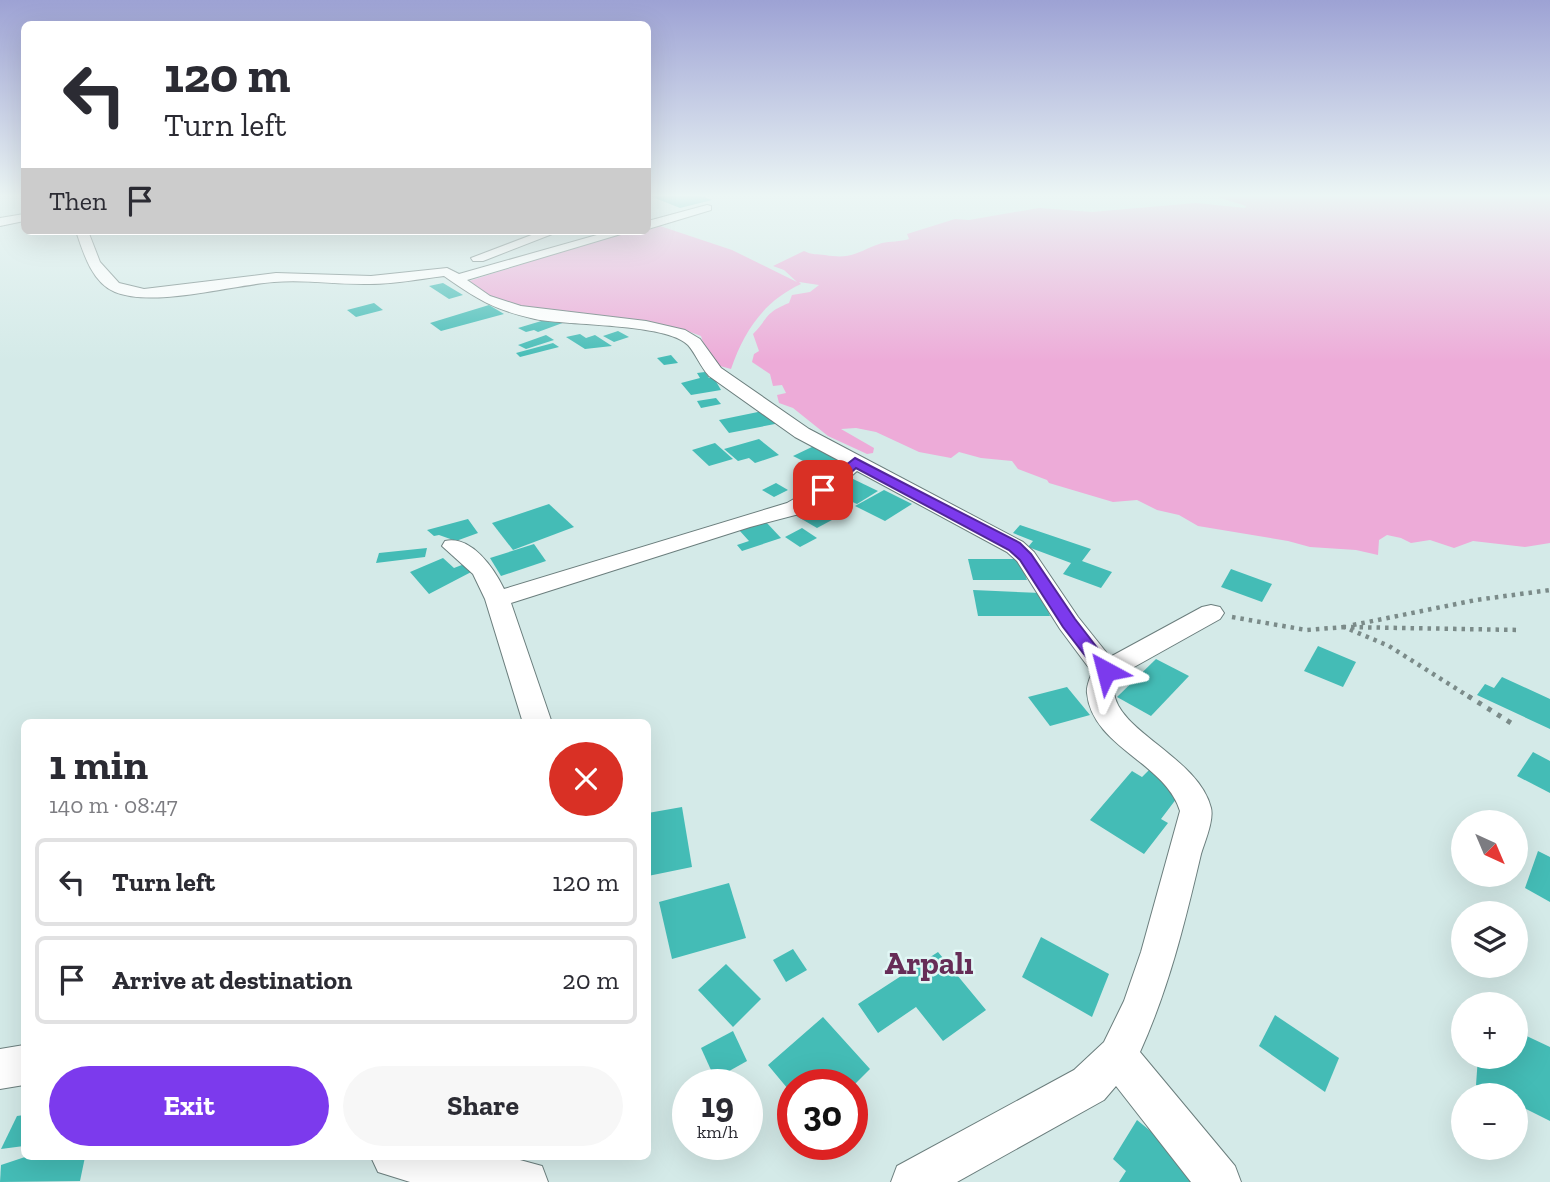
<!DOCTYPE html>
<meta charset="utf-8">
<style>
:root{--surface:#fff;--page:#f7f7f7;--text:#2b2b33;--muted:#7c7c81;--line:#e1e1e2;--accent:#7c3aed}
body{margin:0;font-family:"Zilla Slab",serif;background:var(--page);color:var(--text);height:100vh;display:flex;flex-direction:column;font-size:26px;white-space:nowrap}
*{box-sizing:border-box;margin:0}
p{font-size:23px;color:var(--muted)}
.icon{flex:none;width:38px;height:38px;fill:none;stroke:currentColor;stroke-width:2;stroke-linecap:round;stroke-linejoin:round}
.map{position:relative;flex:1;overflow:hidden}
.sheet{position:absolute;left:21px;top:719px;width:630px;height:441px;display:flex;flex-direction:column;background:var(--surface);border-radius:10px;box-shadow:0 7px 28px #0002}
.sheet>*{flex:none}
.hud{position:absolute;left:21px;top:21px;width:630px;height:214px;border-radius:10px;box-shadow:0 7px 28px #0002;background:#fff;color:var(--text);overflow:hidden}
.needle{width:46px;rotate:136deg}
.buttons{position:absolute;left:1451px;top:810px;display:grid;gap:14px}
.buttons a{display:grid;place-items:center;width:77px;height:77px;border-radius:50%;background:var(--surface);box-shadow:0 7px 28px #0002;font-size:35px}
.speed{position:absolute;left:672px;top:1069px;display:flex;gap:14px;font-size:35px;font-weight:700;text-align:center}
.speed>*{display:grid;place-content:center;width:91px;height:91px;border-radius:50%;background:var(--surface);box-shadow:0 7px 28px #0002;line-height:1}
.speed small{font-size:18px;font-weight:400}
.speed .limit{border:10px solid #d22;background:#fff;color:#111}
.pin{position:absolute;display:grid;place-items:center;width:60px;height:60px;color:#fff;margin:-30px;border-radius:14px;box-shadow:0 4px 10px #0006}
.me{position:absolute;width:77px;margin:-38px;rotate:322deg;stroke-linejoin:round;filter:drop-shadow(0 0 5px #0008)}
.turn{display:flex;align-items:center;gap:24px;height:147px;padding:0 28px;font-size:32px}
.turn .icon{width:91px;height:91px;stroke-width:2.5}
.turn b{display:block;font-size:49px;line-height:60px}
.then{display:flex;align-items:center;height:66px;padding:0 28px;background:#0003;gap:14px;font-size:26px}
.round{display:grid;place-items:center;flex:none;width:74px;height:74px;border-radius:37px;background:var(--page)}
.headline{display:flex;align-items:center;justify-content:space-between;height:119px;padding:0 28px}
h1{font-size:42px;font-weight:700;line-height:52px}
.primary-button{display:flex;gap:14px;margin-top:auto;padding:14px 28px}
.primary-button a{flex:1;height:80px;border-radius:42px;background:var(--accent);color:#fff;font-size:28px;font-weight:700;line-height:80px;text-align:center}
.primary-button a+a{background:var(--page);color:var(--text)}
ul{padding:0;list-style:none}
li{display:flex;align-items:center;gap:21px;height:88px;margin:0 14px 10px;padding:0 14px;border:4px solid var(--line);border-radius:10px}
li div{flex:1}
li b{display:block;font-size:26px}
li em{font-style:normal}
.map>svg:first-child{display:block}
.green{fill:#edabd8}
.building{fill:#44bcb6}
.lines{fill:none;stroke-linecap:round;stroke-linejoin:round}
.street-casing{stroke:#6b7e7d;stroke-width:2}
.path-far1{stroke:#7b8b89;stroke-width:4.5;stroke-dasharray:3.5 5;stroke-linecap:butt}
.path{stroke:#7b8b89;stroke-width:5;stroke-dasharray:4.5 7;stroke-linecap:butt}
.street{fill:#fff;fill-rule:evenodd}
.route{fill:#7c3aed;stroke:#51269a;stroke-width:2}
.labels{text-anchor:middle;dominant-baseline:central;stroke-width:5;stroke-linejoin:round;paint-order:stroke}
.near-quarter-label{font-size:32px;font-weight:bold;fill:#662d57;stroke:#e1f7f5}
</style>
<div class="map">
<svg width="1550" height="1182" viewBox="0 0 1550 1182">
<rect width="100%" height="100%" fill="#d4eae8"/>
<path class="green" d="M1214,196H1550V543L1525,547L1473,541L1454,548L1430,540L1411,543L1401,538L1387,535L1379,540L1378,555L1356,550L1310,547L1288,541L1198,526L1179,515L1157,510L1137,500L1113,502L1049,483L1047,480L1018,469L1012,461L981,458L959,452L951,458L919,452L876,432L856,428L841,429L874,448L873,453L867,454L828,436L793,408L779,403L777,395L786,393L782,385L773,386L770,374L752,362L754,354L759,351L753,334C769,318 764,313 789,303L792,295L810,292L819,285L799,282L801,284C764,301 744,331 731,369L709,363L701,336L682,329L548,313L487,298L466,282L611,236L632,231H648V227L657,225L732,250L797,282L784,270L773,266L804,251C812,255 817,254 825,255C853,260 858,251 882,243C890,241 900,242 909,239L907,234L955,219L969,220L1039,208L1092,212L1196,203L1245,208L1246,206Z"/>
<g class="building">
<path d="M650,196H701L712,200L680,208Z"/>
<path d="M443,283L463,295L449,299L429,286Z"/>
<path d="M374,303L383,310L356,317L347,310Z"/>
<path d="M489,305L504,314L441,331L430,323Z"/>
<path d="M548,319L568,321L538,332L534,330L526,332L518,328Z"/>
<path d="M618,331L629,337L614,342L603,336Z"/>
<path d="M580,334L586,338L595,335L612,346L585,349L566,337Z"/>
<path d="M546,335L554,340L526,349L518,345Z"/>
<path d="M553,343L559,347L520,357L516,353Z"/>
<path d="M671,355L678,363L664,365L657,358Z"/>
<path d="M705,372L709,378H714L721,390L691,395L681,383L700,378L697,373Z"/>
<path d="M716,398L721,404L701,408L697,401Z"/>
<path d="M768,410L780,423L729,433L719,420Z"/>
<path d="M759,439L779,455L755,463L749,458L738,461L724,449Z"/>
<path d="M715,443L733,459L709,466L692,450Z"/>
<path d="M814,446L844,462L828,470L818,464L813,466L793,456Z"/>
<path d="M851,478L878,491L857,504L828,491Z"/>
<path d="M776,483L788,490L774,497L762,490Z"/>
<path d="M884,490L912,504L885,521L855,506Z"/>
<path d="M821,499L845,513L817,528L793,514Z"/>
<path d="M549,504L574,527L513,550L492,523Z"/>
<path d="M468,519L478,533L456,541L439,535L434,536L427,530Z"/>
<path d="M766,522L781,538L742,551L737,545L749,541L739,530Z"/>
<path d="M1020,525L1091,549L1082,561L1112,572L1101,588L1063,574L1071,563L1028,547L1033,541L1013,533Z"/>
<path d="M802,528L817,538L800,547L785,537Z"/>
<path d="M534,544L546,561L501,576L490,558Z"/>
<path d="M427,548L425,557L376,563L379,553Z"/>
<path d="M443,558L454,568L467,563L475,570L429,594L410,572Z"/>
<path d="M968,559H1020L1027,580H973Z"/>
<path d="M1231,569L1272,584L1262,602L1221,587Z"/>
<path d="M973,590L1041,593L1050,616H978Z"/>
<path d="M1318,646L1356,662L1343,687L1304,671Z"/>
<path d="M1156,659L1189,676L1151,716L1117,697Z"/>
<path d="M1502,677L1550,699V729L1477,695L1485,684L1494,688Z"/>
<path d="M1067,687L1090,715L1050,726L1028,697Z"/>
<path d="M1533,752L1550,761V793L1517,776Z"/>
<path d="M1149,770L1183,790L1161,819L1168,823L1144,854L1090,820L1132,771L1142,777Z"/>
<path d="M682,807L692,867L648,876V813Z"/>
<path d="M1538,851L1550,857V902L1525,888Z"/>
<path d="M729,883L746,938L672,959L659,902Z"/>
<path d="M1041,937L1109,974L1092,1017L1022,977Z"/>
<path d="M793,949L807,970L786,982L773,960Z"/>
<path d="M938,952L986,1010L943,1041L916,1007L878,1033L858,1004Z"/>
<path d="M726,964L761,999L733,1027L698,990Z"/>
<path d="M1275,1015L1339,1058L1325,1092L1259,1046Z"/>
<path d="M823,1017L870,1069L854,1085H793V1095L768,1065Z"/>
<path d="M733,1031L747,1061L715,1079L701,1048Z"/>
<path d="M1516,1031L1550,1047V1121L1516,1104V1096H1498L1476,1085L1478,1057H1516Z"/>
<path d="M24,1115V1146L1,1149L17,1116Z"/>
<path d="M1137,1120L1208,1178L1206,1182H1119L1126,1171L1113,1159Z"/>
<path d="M25,1157H85L80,1181L0,1182L1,1165Z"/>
</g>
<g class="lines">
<defs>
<g id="street">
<path d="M707,205L711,206V210L648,229V221Z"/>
<path d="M24,214V221L0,226V218Z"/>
<path d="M76,231H88L100,262L119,283L144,289L276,273L371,276L447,268L459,274L611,231H631L467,280L490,296L521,306L646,321L685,330L700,339L721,368L809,429L1023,542L1034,552L1078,617L1110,657L1202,607L1211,605L1220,607L1224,613L1220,619L1118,676C1117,681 1114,687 1114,692C1117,731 1199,758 1211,808C1214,820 1205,841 1201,854C1185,922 1169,988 1140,1052L1235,1166L1241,1182H1191L1116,1086L1104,1100L957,1182H891L897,1166L1074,1070L1104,1042L1124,1001L1141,952L1180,811C1165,762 1092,747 1087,693C1086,687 1090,678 1092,672L1060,629L1017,561L1007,552L857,471L822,502L803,513L750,527L511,603L552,723H523L485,599L473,574L442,546L445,541C471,535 494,568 504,589L787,503L806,492L842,462L795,437L709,376C700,366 696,354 688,345C667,323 568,326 535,319C495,310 478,300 444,276C420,279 394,284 370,284C338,285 305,279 274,282C232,285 154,308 115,292C92,283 83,252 76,231Z"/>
<path d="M542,231H560L483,261H473L471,258Z"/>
<path d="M24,1045V1085L0,1089V1049Z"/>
<path d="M371,1157H509L542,1166L548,1182H410L378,1172Z"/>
</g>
</defs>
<use href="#street" class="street-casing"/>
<g class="path-far1">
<path d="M1232,617L1306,630L1345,627"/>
<path d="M1353,625L1476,600L1550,590"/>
<path d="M1471,698L1389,646L1344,627L1521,630"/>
</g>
<path class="path" d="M1468,696L1516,726"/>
<use href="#street" class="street"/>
</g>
<linearGradient id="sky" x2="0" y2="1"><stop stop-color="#9da2d4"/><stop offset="0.54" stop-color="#ecf6f5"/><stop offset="1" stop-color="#ecf6f5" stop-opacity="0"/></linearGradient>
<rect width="1550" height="362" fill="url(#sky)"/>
<path class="route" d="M855,458L1020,543L1031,554L1075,619L1112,667L1115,671L1112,675H1100L1063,627L1020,560L1009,550L856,468L828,493H818V487Z"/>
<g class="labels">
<g class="near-quarter-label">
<text x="929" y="963">Arpalı</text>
</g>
</g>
</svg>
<div class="buttons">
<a><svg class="needle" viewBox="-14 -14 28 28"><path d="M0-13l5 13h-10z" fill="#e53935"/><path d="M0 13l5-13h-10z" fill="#7c7c81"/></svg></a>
<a><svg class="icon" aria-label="layers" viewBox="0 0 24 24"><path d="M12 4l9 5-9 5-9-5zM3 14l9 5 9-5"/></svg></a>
<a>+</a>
<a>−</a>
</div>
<div class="speed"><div>19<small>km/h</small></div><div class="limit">30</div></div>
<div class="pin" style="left:823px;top:490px;background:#d93025"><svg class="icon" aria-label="arrive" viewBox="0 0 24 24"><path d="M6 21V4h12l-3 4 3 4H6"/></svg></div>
<svg class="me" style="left:1106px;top:671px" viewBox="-20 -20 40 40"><path d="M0-17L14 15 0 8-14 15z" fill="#7c3aed" stroke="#fff" stroke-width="4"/></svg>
<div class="hud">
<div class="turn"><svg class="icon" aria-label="left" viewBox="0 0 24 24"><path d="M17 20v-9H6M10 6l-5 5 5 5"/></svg><div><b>120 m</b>Turn left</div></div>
<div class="then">Then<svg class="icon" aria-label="arrive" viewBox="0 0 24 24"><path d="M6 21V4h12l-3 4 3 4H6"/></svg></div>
</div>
<section class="sheet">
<div class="headline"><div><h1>1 min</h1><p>140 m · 08:47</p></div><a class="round" style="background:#d93025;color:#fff"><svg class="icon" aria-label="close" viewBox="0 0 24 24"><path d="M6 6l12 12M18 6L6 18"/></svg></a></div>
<ul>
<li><svg class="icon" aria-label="left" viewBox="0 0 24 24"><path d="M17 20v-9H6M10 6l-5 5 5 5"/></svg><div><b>Turn left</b></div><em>120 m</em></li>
<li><svg class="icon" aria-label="arrive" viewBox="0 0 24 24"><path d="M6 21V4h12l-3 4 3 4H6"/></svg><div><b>Arrive at destination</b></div><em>20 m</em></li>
</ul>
<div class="primary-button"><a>Exit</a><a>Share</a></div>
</section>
</div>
